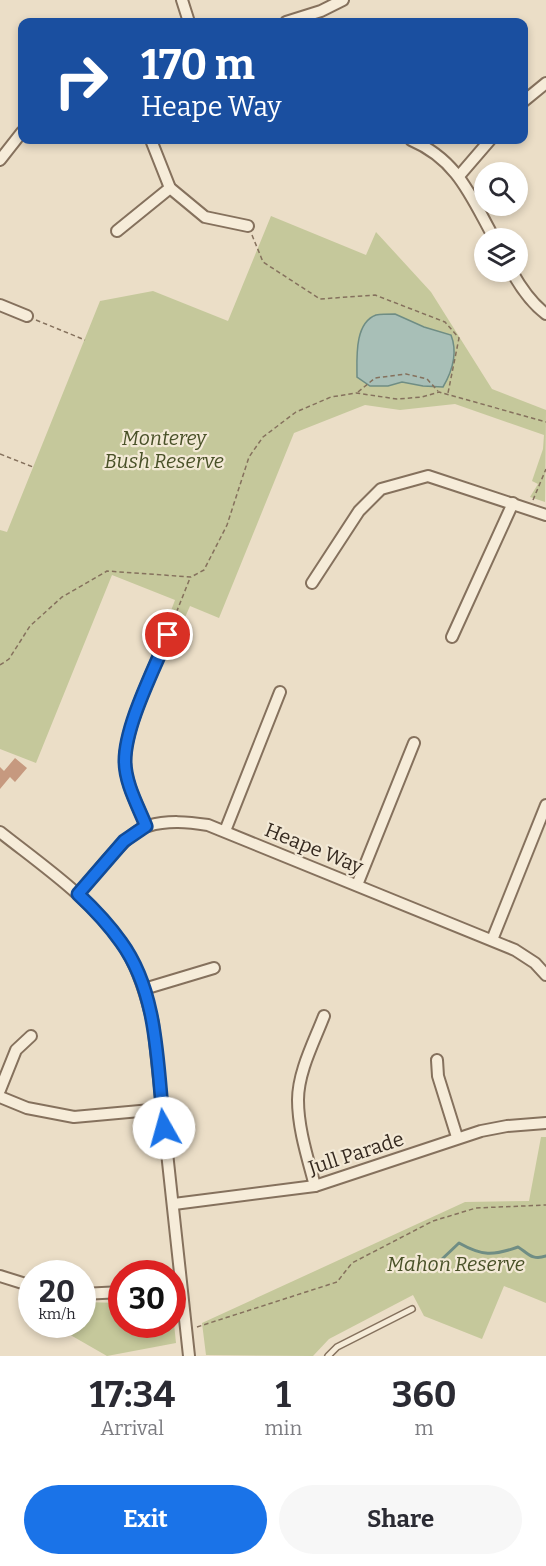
<!DOCTYPE html>
<style>
:root{--surface:#fff;--page:#f7f7f7;--text:#2b2b33;--muted:#7c7c81;--accent:#1a73e8}
body{margin:0;font-family:Bitter,serif;background:var(--page);color:var(--text);height:100vh;display:flex;flex-direction:column;font-size:22px;white-space:nowrap}
*{box-sizing:border-box;margin:0}
p{font-size:20px;color:var(--muted)}
.icon{flex:none;width:33px;height:33px;fill:none;stroke:currentColor;stroke-width:2;stroke-linecap:round;stroke-linejoin:round}
.map{position:relative;height:1356px;overflow:hidden}
.details{display:flex;flex-direction:column;background:var(--surface);flex:1}
.details>*{flex:none}
.banner{position:absolute;left:18px;top:18px;width:510px;height:126px;border-radius:12px;box-shadow:0 3px 9px #0003;background:#1a4fa0;color:#fff;overflow:hidden}
.buttons{position:absolute;left:474px;top:162px;display:grid;gap:12px}
.buttons a{display:grid;place-items:center;width:54px;height:54px;border-radius:50%;background:var(--surface);box-shadow:0 3px 9px #0003;font-size:30px}
.speed{position:absolute;left:18px;top:1260px;display:flex;gap:12px;font-size:30px;font-weight:700;text-align:center}
.speed>*{display:grid;place-content:center;width:78px;height:78px;border-radius:50%;background:var(--surface);box-shadow:0 3px 9px #0003;line-height:1}
.speed small{font-size:15px;font-weight:400}
.speed .limit{border:9px solid #d22;background:#fff;color:#111}
.pin{position:absolute;display:grid;place-items:center;width:51px;height:51px;color:#fff;margin:-26px;border:3px solid #fff;border-radius:50%;box-shadow:0 2px 6px #0007}
.me{position:absolute;width:66px;margin:-33px;rotate:353deg;stroke-linejoin:round;filter:drop-shadow(0 0 4px #0008)}
.turn{display:flex;align-items:center;gap:21px;height:126px;padding:0 24px;font-size:27px}
.turn .icon{width:78px;height:78px;stroke-width:2.5}
.turn b{display:block;font-size:42px;line-height:51px}
.eta{display:flex;justify-content:space-evenly;align-items:center;height:102px;text-align:center}
.eta b{font-size:36px;font-weight:700;line-height:42px}
.action{display:flex;gap:12px;margin-top:auto;padding:12px 24px}
.action a{flex:1;height:69px;border-radius:36px;background:var(--accent);color:#fff;font-size:24px;font-weight:700;line-height:69px;text-align:center}
.action a+a{background:var(--page);color:var(--text)}
.map>svg:first-child{display:block}
.green{fill:#c5c89b}
.water{fill:#a8bfb7;stroke:#6f8d84;stroke-width:1.5}
.lines{fill:none;stroke-linecap:round;stroke-linejoin:round}
.stream{stroke:#6f8d84;stroke-width:3}
.building{fill:#c6997f}
.lane-casing{stroke:#85715d;stroke-width:8}
.street-casing{stroke:#85715d;stroke-width:14}
.path{stroke:#85715d;stroke-width:1.5;stroke-dasharray:4.5 3;stroke-linecap:butt}
.lane{stroke:#f6ecd9;stroke-width:5}
.street{stroke:#f6ecd9;stroke-width:10}
.route-casing{stroke:#114b97;stroke-width:15}
.route{stroke:#1a73e8;stroke-width:10}
.labels{text-anchor:middle;dominant-baseline:central;stroke-width:4.5;stroke-linejoin:round;paint-order:stroke}
.park-label{font-size:20px;font-style:italic;fill:#495128;stroke:#f3e9d6}
.street-label{font-size:20px;fill:#362a20;stroke:#f3e9d6}
</style>
<div class="map">
<svg width="546" height="1356" viewBox="0 0 546 1356">
<rect width="100%" height="100%" fill="#ebdec7"/>
<g class="green">
<path d="M271,216L366,255L376,232L431,292L492,389L546,410L545,502L530,497L538,484L532,481L543,449L544,435L455,404L400,410L365,405L294,433L219,618L190,606L183,622L178,618L169,616L175,600L112,575L36,763L0,749V530L7,532L100,301L153,291L228,321Z"/>
<path d="M541,1137H546V1303L504,1286L482,1339L424,1316L413,1295L329,1339L313,1356L206,1355L202,1323L465,1202L529,1201Z"/>
<path d="M83,1302L121,1303L122,1324H172L173,1314L176,1343L107,1356L53,1325L82,1324Z"/>
</g>
<path class="water" d="M395,314L424,327L451,335C458,353 453,370 443,387L423,386L402,382L388,386H370L357,377C357,359 354,323 376,315C382,314 390,314 395,314Z"/>
<g class="lines">
<path class="stream" d="M419,1269L440,1261L459,1243C482,1256 493,1256 518,1247C528,1253 532,1261 546,1256"/>
</g>
<path class="building" d="M15,758L27,768L15,782L10,777L0,789V767L4,771Z"/>
<g class="lines">
<defs>
<path id="lane" d="M328,1356L337,1347L412,1309"/>
<g id="street">
<path d="M182,0L189,22"/>
<path d="M286,22L321,11L343,0"/>
<path d="M524,101L546,83"/>
<path d="M151,140L170,188L205,217L248,226"/>
<path d="M411,140C458,160 471,197 494,238"/>
<path d="M0,160L22,132"/>
<path d="M459,176L490,140"/>
<path d="M117,231L170,188"/>
<path d="M512,272C521,288 531,303 546,314"/>
<path d="M0,305L27,316"/>
<path d="M312,583L359,511L381,489L428,476L546,515"/>
<path d="M452,637L513,503"/>
<path d="M146,826C138,806 125,783 125,761C125,726 154,669 168,635"/>
<path d="M225,831L280,692"/>
<path d="M0,832C43,866 89,897 121,942C138,966 146,995 153,1023L189,1356"/>
<path d="M357,885L414,743"/>
<path d="M78,894C94,877 126,832 148,826C168,820 188,822 208,825L515,950L535,963L546,975"/>
<path d="M492,940L546,805"/>
<path d="M144,989L214,968"/>
<path d="M437,1060L438,1076L457,1137"/>
<path d="M0,1090L16,1050L31,1036"/>
<path d="M0,1097L27,1108L74,1117L162,1109"/>
<path d="M315,1186C308,1159 298,1129 298,1100C298,1072 314,1042 324,1016"/>
<path d="M174,1204L315,1186L481,1131L507,1126L546,1123"/>
<path d="M0,1276L32,1286"/>
<path d="M82,1294L122,1292"/>
</g>
</defs>
<use href="#lane" class="lane-casing"/>
<use href="#street" class="street-casing"/>
<g class="path">
<path d="M252,235L263,262L320,299L375,295L445,322L459,338L448,393"/>
<path d="M36,320L85,340"/>
<path d="M358,392L375,378L406,374L427,379L438,391"/>
<path d="M0,454L33,467"/>
<path d="M533,500L546,469"/>
<path d="M171,626L190,578"/>
<path d="M0,665L9,659L30,626L62,597L107,571L191,577L204,570L227,525L249,457L263,437L296,412L331,397L356,393L397,399L422,397L439,392L546,422"/>
<path d="M197,1327L337,1282L352,1263L433,1221L476,1208L546,1205"/>
</g>
<use href="#lane" class="lane"/>
<use href="#street" class="street"/>
</g>
<g class="lines">
<defs>
<path id="route" d="M164,1128C157,1067 159,994 121,942C109,925 94,909 78,894L124,841L146,826C138,806 125,783 125,761C125,725 154,670 168,635"/>
</defs>
<use href="#route" class="route-casing"/>
<use href="#route" class="route"/>
</g>
<g class="labels">
<g class="park-label">
<text x="164" y="438">Monterey<tspan x="164" dy="23">Bush Reserve</tspan></text>
<text x="456" y="1264">Mahon Reserve</text>
</g>
<g class="street-label">
<text transform="translate(314 848) rotate(22)">Heape Way</text>
<text transform="translate(356 1153) rotate(-18)">Jull Parade</text>
</g>
</g>
</svg>
<div class="buttons">
<a><svg class="icon" aria-label="search" viewBox="0 0 24 24"><circle cx="10" cy="10" r="6"/><path d="M15 15l6 6"/></svg></a>
<a><svg class="icon" aria-label="layers" viewBox="0 0 24 24"><path d="M12 4l9 5-9 5-9-5zM3 14l9 5 9-5"/></svg></a>
</div>
<div class="speed"><div>20<small>km/h</small></div><div class="limit">30</div></div>
<div class="pin" style="left:168px;top:635px;background:#d93025"><svg class="icon" aria-label="arrive" viewBox="0 0 24 24"><path d="M6 21V4h12l-3 4 3 4H6"/></svg></div>
<svg class="me" style="left:164px;top:1128px" viewBox="-20 -20 40 40"><circle r="19" fill="#fff"/><path d="M0-13L10 11 0 6-10 11z" fill="#1a73e8"/></svg>
<div class="banner">
<div class="turn"><svg class="icon" aria-label="right" viewBox="0 0 24 24"><path d="M7 20v-9h11M14 6l5 5-5 5"/></svg><div><b>170 m</b>Heape Way</div></div>
</div>
</div>
<section class="details">
<div class="eta">
<div><b>17:34</b><p>Arrival</p></div>
<div><b>1</b><p>min</p></div>
<div><b>360</b><p>m</p></div>
</div>
<div class="action"><a>Exit</a><a>Share</a></div>
</section>
